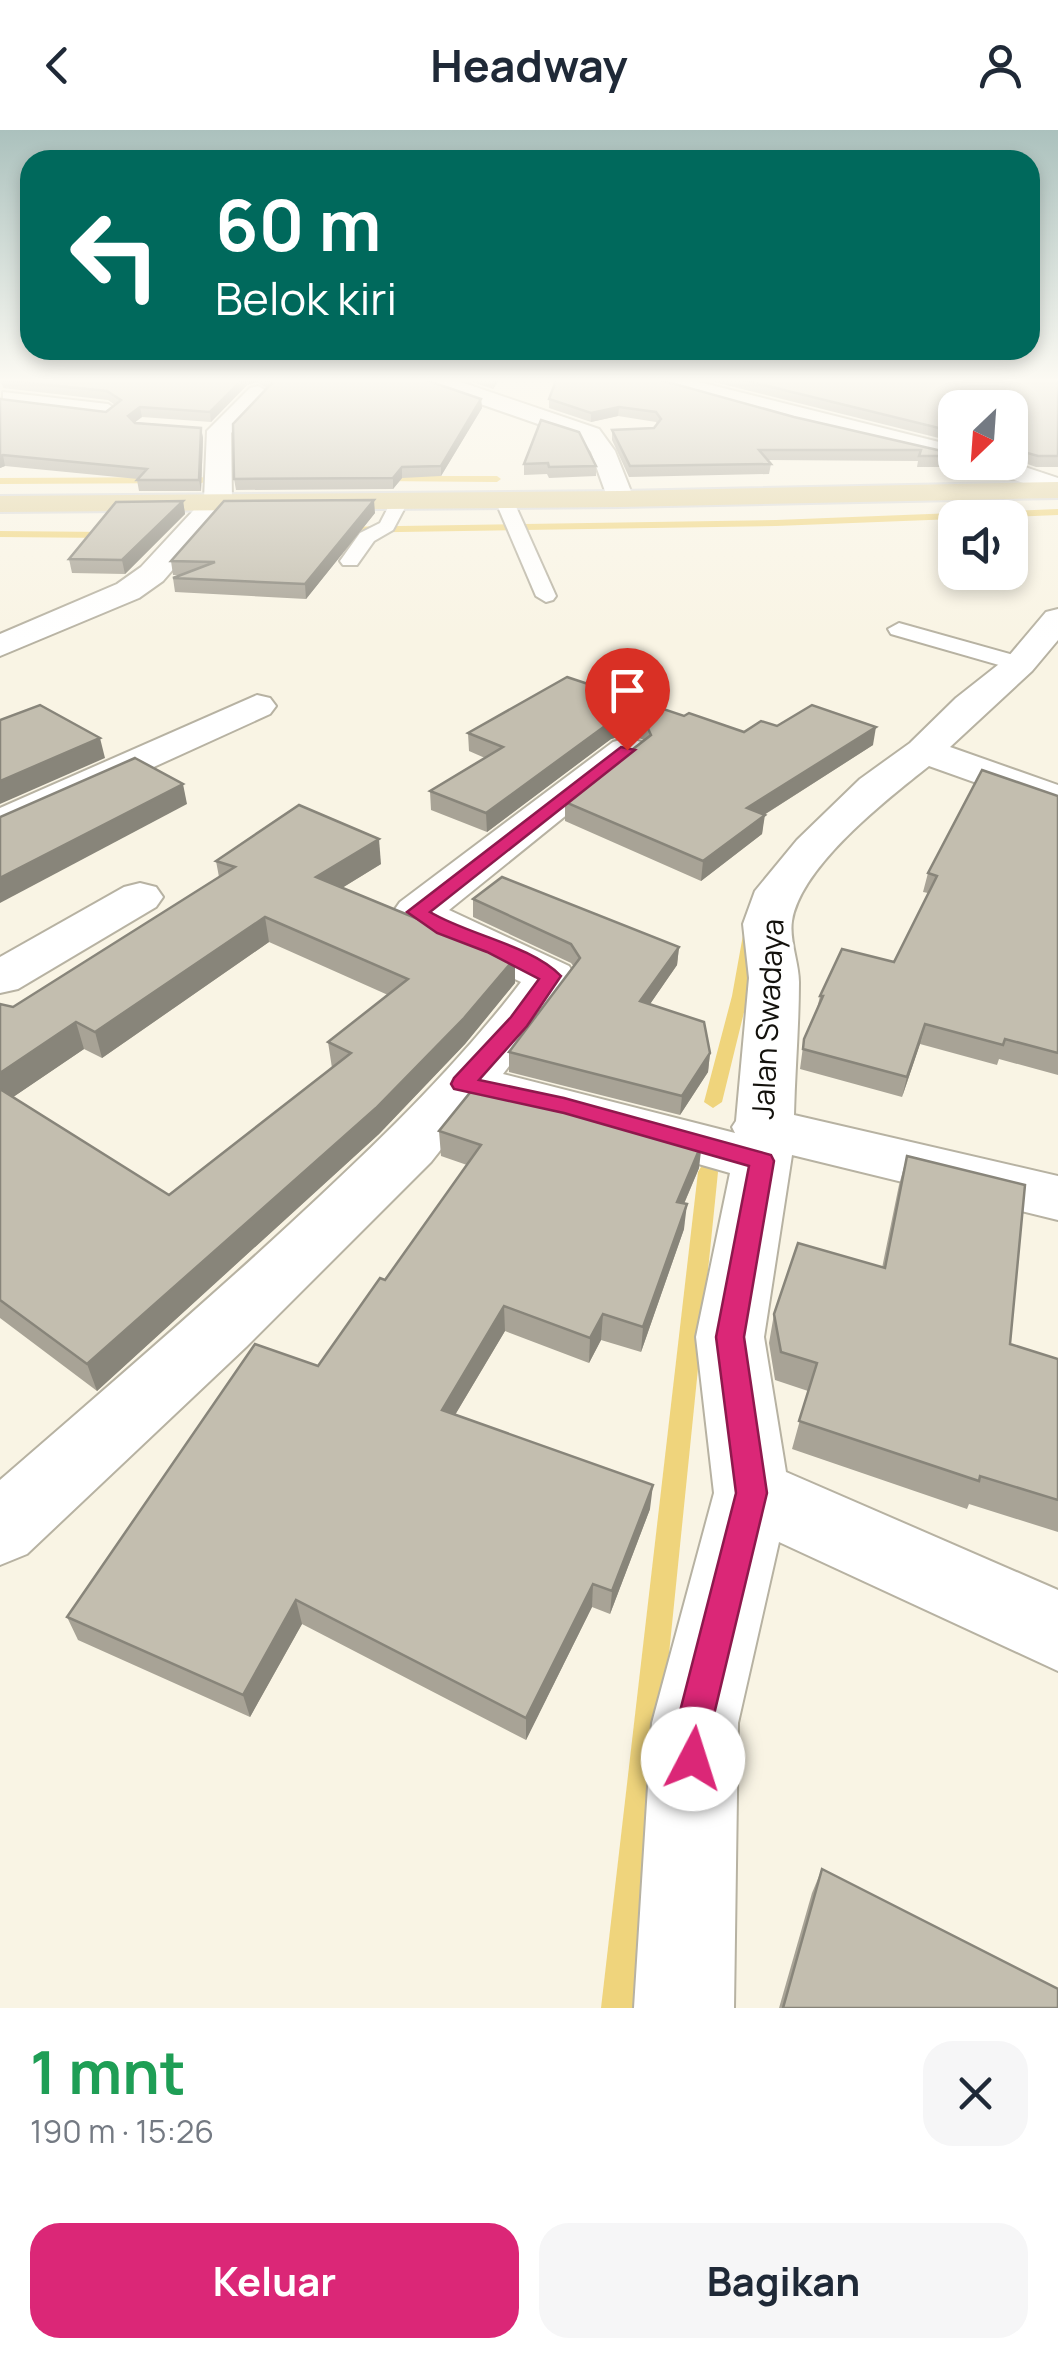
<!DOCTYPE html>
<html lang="id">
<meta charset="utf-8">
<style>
:root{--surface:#fff;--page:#f6f6f7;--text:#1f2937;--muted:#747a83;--accent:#db2777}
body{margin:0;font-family:Manrope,sans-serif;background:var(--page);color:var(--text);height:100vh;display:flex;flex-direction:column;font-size:38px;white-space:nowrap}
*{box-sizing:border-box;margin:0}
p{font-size:32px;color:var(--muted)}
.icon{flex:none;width:55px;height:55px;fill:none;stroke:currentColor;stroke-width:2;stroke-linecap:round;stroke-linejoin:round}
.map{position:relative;height:1878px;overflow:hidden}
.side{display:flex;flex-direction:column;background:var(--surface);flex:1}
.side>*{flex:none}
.hud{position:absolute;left:20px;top:20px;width:1020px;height:210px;border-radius:30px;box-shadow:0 5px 15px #0003;background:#00695c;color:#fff;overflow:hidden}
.needle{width:65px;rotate:205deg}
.fabs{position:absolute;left:938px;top:260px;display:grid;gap:20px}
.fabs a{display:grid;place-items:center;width:90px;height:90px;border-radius:20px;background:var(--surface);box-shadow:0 5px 15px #0003;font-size:50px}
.pin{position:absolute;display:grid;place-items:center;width:85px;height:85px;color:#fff;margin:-102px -42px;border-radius:50% 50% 50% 0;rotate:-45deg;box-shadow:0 0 10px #0007}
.pin .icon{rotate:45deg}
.me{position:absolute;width:110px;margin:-55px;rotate:5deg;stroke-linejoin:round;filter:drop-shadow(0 0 8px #0008)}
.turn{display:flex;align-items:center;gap:35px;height:210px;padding:0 30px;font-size:45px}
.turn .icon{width:130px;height:130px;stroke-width:2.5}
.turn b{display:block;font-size:70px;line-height:85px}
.round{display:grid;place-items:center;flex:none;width:105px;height:105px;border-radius:30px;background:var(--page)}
.summary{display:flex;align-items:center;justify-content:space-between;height:170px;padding:0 30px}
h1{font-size:60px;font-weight:700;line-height:75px;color:#1e9e55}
.primary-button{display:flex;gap:20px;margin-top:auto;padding:20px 30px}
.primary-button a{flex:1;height:115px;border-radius:30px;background:var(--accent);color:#fff;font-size:40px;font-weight:700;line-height:115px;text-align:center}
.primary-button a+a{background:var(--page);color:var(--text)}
header{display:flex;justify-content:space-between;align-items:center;height:130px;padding:0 30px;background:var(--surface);font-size:45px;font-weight:700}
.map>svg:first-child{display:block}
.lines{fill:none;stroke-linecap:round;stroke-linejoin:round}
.stream{fill:#efd47c;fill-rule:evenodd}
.lane-casing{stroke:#b7b2a2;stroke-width:4}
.street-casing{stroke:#b7b2a2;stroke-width:4}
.primary-casing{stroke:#d9d9d8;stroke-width:4}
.lane{fill:#fff;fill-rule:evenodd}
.street{fill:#fff;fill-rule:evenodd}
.primary{fill:#e3d5a7;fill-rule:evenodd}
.wall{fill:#a8a396;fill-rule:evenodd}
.shaded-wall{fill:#88857a}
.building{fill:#c3beaf;stroke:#88857a;stroke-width:2.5}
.route{fill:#db2777;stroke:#8e194d;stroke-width:2.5}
.labels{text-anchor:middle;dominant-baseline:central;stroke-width:8;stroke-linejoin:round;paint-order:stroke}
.street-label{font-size:30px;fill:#13110c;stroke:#fff}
</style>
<header><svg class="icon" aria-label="back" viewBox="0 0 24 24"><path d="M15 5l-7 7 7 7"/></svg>Headway<svg class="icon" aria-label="person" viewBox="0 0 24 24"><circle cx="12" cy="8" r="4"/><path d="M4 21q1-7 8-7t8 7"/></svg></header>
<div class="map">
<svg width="1058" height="1878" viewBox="0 0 1058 1878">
<rect width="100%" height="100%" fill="#f9f4e4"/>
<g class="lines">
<g class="stream">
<path d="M378,346H497L501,349L497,352L375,351Z"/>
<path d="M0,348L202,347L206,350L202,353L0,354Z"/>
<path d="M1058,379V385L776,396L337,403L332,400L337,397L776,390Z"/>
<path d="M0,401L109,402L114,405L109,408L0,407Z"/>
<path d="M751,800L759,805L748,866L722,972L713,978L704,972L732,866L743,805Z"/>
<path d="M708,1035L715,1037L718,1042L633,1878H601L698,1042L701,1037Z"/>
</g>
<defs>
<g id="lane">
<path d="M400,365L409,370L393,400L374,411L357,435H343L340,431L360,403L380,393L394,366Z"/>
<path d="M504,365L513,370L556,466L553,470L546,472L536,466L495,370Z"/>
<path d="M899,493L1028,529L1031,534L1020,541L891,504L888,499Z"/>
</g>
<g id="street">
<path d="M417,248H449L599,299L615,321L634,369L630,375H610L591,322L581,309L420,253Z"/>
<path d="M649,248H683L955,316V332L794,293L652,253Z"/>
<path d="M1040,248H1058V255L1043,253Z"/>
<path d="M258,256L269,263L231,303L232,371L163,451L139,468L0,526V504L117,454L141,437L204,369L207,301L250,258Z"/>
<path d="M3,262L108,274L119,281L108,288L3,276Z"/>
<path d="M974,332H1010L1058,348V365L977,337Z"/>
<path d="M1058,479V510L1032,541L950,617L1058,655V682L929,636C886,670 801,736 792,791C789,810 799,833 799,852C799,896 795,941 794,985L1058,1046V1090L792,1025L764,1207L786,1342L1058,1460V1541L779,1412L738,1593L734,1878H634L652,1593L714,1363L696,1207L730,1043L562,995L476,975L431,1032L246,1217L27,1424L0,1435V1350C98,1265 196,1181 291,1093C372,1018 454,940 521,852L416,801L400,792L393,782L400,772L613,612L627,608L641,612L647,620L449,780L569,836L576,847L503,944L735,1003L732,997L736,991L749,848L743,794L755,761L797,710L860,649L910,613L956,568L1008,527L1046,482Z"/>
<path d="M257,565L270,568L276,576L270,584L0,707V678Z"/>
<path d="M140,753L156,757L163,767L156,777L18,859L0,863V827L124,757Z"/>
</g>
<path id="primary" d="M1058,352V368L620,377L0,382V366L620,361Z"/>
</defs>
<use href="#lane" class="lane-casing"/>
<use href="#street" class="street-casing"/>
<use href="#primary" class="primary-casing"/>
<use href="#lane" class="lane"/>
<use href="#street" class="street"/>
<use href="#primary" class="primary"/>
</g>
<g class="wall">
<path d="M0,248H420L481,269L482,278L441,346L402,348L393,359L236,360L234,349L267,259L257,252L247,255L211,292L142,287L135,292L201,298L203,308L201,361H139L137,350L138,349L5,336L0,338V266L1,270L106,282L115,275L108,270L3,258Z"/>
<path d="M460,248H500L493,259Z"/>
<path d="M698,248H1046L1058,249V337H1036L1010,328V278H955V312Z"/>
<path d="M549,269L794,287L955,324V332H973L972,337H917L918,331L767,330L771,334L769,344L629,347L612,310V300L654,298L657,294L656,292L618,286L591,292L549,278Z"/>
<path d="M541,290L596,336V346L549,348L547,344L524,345V334Z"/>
<path d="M183,371L185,384L125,444L72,443L69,429Z"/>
<path d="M375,383L306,469L175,462L173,448L179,445H173L171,431Z"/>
<path d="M567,547L684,586L744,602L777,596L873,615L764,685L762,704L701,751L565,691V672L644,610L628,604L611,609L487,702L431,680L430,661L485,628L469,621L468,603Z"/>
<path d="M1058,666V945L999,929L997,935L920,914L902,967L800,939L804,909L817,879L820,866L894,832L928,763L923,762L928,743Z"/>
<path d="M216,731L381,734L342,758L515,853L465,914L379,1004L97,1261L0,1188V874L13,877L219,747ZM269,812L388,865L328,912L332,938L169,1065L13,967L84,919L102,928Z"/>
<path d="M473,769L679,817L677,835L650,874L710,923L708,942L680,985L509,942V922L574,837L571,833L473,787Z"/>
<path d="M439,1001L699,1038L684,1074V1099L641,1222L601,1210L589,1233L505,1201L455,1285L650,1379L610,1484L592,1477L526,1610L302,1494L250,1587L78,1510L67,1487L318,1236L385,1150L467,1035L441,1026Z"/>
<path d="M907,1026L1010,1214L1058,1229V1402L969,1374L967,1379L792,1319L808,1261L775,1250L769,1213L774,1184L882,1138L899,1055Z"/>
<path d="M822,1739L1058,1878H779L812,1763Z"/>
</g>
<g class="shaded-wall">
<path d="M244,248H257V252L247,255L211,292L210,282Z"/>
<path d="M494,248H500L493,259V250Z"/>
<path d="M481,269L482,278L441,346V336Z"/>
<path d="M140,277L142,287L130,296L128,286Z"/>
<path d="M619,277L618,286L591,292V283Z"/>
<path d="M201,298L203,308L201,361L199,350Z"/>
<path d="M3,325L5,336L0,338V326Z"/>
<path d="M402,337V348L393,359V348Z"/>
<path d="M374,370L375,383L306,469L305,454Z"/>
<path d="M183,371L185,384L125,444L122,430Z"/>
<path d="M629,586L628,604L611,609L487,702L486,683L612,591Z"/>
<path d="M876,597L873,615L745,697L747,678Z"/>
<path d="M100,608L105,628L0,674V651Z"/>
<path d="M183,654L187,674L0,773V748Z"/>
<path d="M765,685L762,704L701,751L703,731Z"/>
<path d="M379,709L381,734L319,772L316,747Z"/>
<path d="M265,787L269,812L102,928L95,902Z"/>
<path d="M679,817L677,835L639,890L640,871Z"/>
<path d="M515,828V853L465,914L379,1004L97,1261L87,1234Z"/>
<path d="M76,892L84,919L0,976V943Z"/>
<path d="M925,894L920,914L902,967L907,947Z"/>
<path d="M710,923L708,942L680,985L682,966Z"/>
<path d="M702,1013L699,1038L674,1097L677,1072Z"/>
<path d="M687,1074L684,1099L641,1222L643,1197Z"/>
<path d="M504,1176L505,1201L443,1305L442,1280Z"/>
<path d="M603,1184L601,1210L589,1233L590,1208Z"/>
<path d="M653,1355L650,1379L610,1484L612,1461Z"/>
<path d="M593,1454L592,1477L526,1610V1588Z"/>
<path d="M296,1470L302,1494L250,1587L243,1565Z"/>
</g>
<g class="building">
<path d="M0,248H244L210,282L140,277L128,286L135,293L201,298L199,350H137L147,339L3,325L0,326V269L106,282L121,270L107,261L0,250Z"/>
<path d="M263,248H420L481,269L441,336L402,337L393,348L234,349L233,294L272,253Z"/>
<path d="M557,248H653L794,287L955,324V326H919L921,320H759L771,334L630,336L612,300L654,298L661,289L656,282L619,277L591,283L549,269Z"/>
<path d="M735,248H1046L1058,249V326H1038L1010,318V278H955V302Z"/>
<path d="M541,290L579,302L596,336L549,337L548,333L524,334Z"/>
<path d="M374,370L305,454L173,448L215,432L171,431L224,371Z"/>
<path d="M183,371L122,430L69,429L116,372Z"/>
<path d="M567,547L684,586L689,583L744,602L761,591L777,596L812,575L876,597L747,678L765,685L703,731L565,672L651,605L645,592L629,586L612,591L486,683L430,661L503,617L468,603Z"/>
<path d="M40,575L100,608L0,651V590Z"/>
<path d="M135,628L183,654L0,748V687Z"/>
<path d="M982,640L1058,666V923L1005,909L1003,915L925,894L907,947L803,919L804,909L823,866H820L842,819L894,832L937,746L928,743Z"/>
<path d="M299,675L379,709L316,747L430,794L435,790L515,828L464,888L376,978L87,1234L0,1170V959L169,1065L351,923L328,912L408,849L265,787L95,902L76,892L0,943V874L13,877L235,737L216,731Z"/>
<path d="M502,747L679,817L640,871L704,892L710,923L682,966L509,922L580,828L571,814L473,769Z"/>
<path d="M477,954L702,1013L677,1072L687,1074L643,1197L603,1184L590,1208L504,1176L442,1280L653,1355L612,1461L593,1454L526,1588L296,1470L243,1565L67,1487L255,1214L318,1236L380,1148L385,1150L481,1015L439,1001Z"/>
<path d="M907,1026L1025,1055L1010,1214L1058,1229V1370L980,1346L979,1351L799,1291L817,1233L781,1222L774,1184L798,1113L885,1138Z"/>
<path d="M822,1739L1058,1859V1878H783Z"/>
</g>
<linearGradient id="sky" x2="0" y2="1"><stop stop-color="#abc1bd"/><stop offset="0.49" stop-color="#fcfaf3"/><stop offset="1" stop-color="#fcfaf3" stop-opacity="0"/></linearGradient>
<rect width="1058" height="511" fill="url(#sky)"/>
<path class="route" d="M621,617L635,620L430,782C468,805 531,815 561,846L527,896L479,950L564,968L771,1025L774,1031L744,1207L767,1363L712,1593V1629L706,1642L693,1647L680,1642L675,1629L677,1593L736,1363L716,1207L749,1036L564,983L454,959L451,954L454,948L511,887L539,849L487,822L437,803L407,782Z"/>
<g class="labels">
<g class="street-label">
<text transform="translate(767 889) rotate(-87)">Jalan Swadaya</text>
</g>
</g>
</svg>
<div class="fabs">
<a><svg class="needle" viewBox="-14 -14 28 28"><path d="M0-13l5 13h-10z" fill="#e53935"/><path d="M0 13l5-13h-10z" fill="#747a83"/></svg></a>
<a><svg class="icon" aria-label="sound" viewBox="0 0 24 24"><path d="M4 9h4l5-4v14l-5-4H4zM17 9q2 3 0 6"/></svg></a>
</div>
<div class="pin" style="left:627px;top:620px;background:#d93025"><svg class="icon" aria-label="arrive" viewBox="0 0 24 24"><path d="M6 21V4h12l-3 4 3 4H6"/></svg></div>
<svg class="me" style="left:693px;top:1629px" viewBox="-20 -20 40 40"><circle r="19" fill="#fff"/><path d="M0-13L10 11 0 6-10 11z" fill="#db2777"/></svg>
<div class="hud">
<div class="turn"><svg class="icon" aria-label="left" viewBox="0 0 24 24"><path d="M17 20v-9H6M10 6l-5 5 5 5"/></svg><div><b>60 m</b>Belok kiri</div></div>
</div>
</div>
<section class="side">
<div class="summary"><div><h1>1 mnt</h1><p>190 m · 15:26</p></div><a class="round"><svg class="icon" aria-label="close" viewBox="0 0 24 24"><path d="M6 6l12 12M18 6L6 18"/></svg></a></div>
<div class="primary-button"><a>Keluar</a><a>Bagikan</a></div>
</section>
